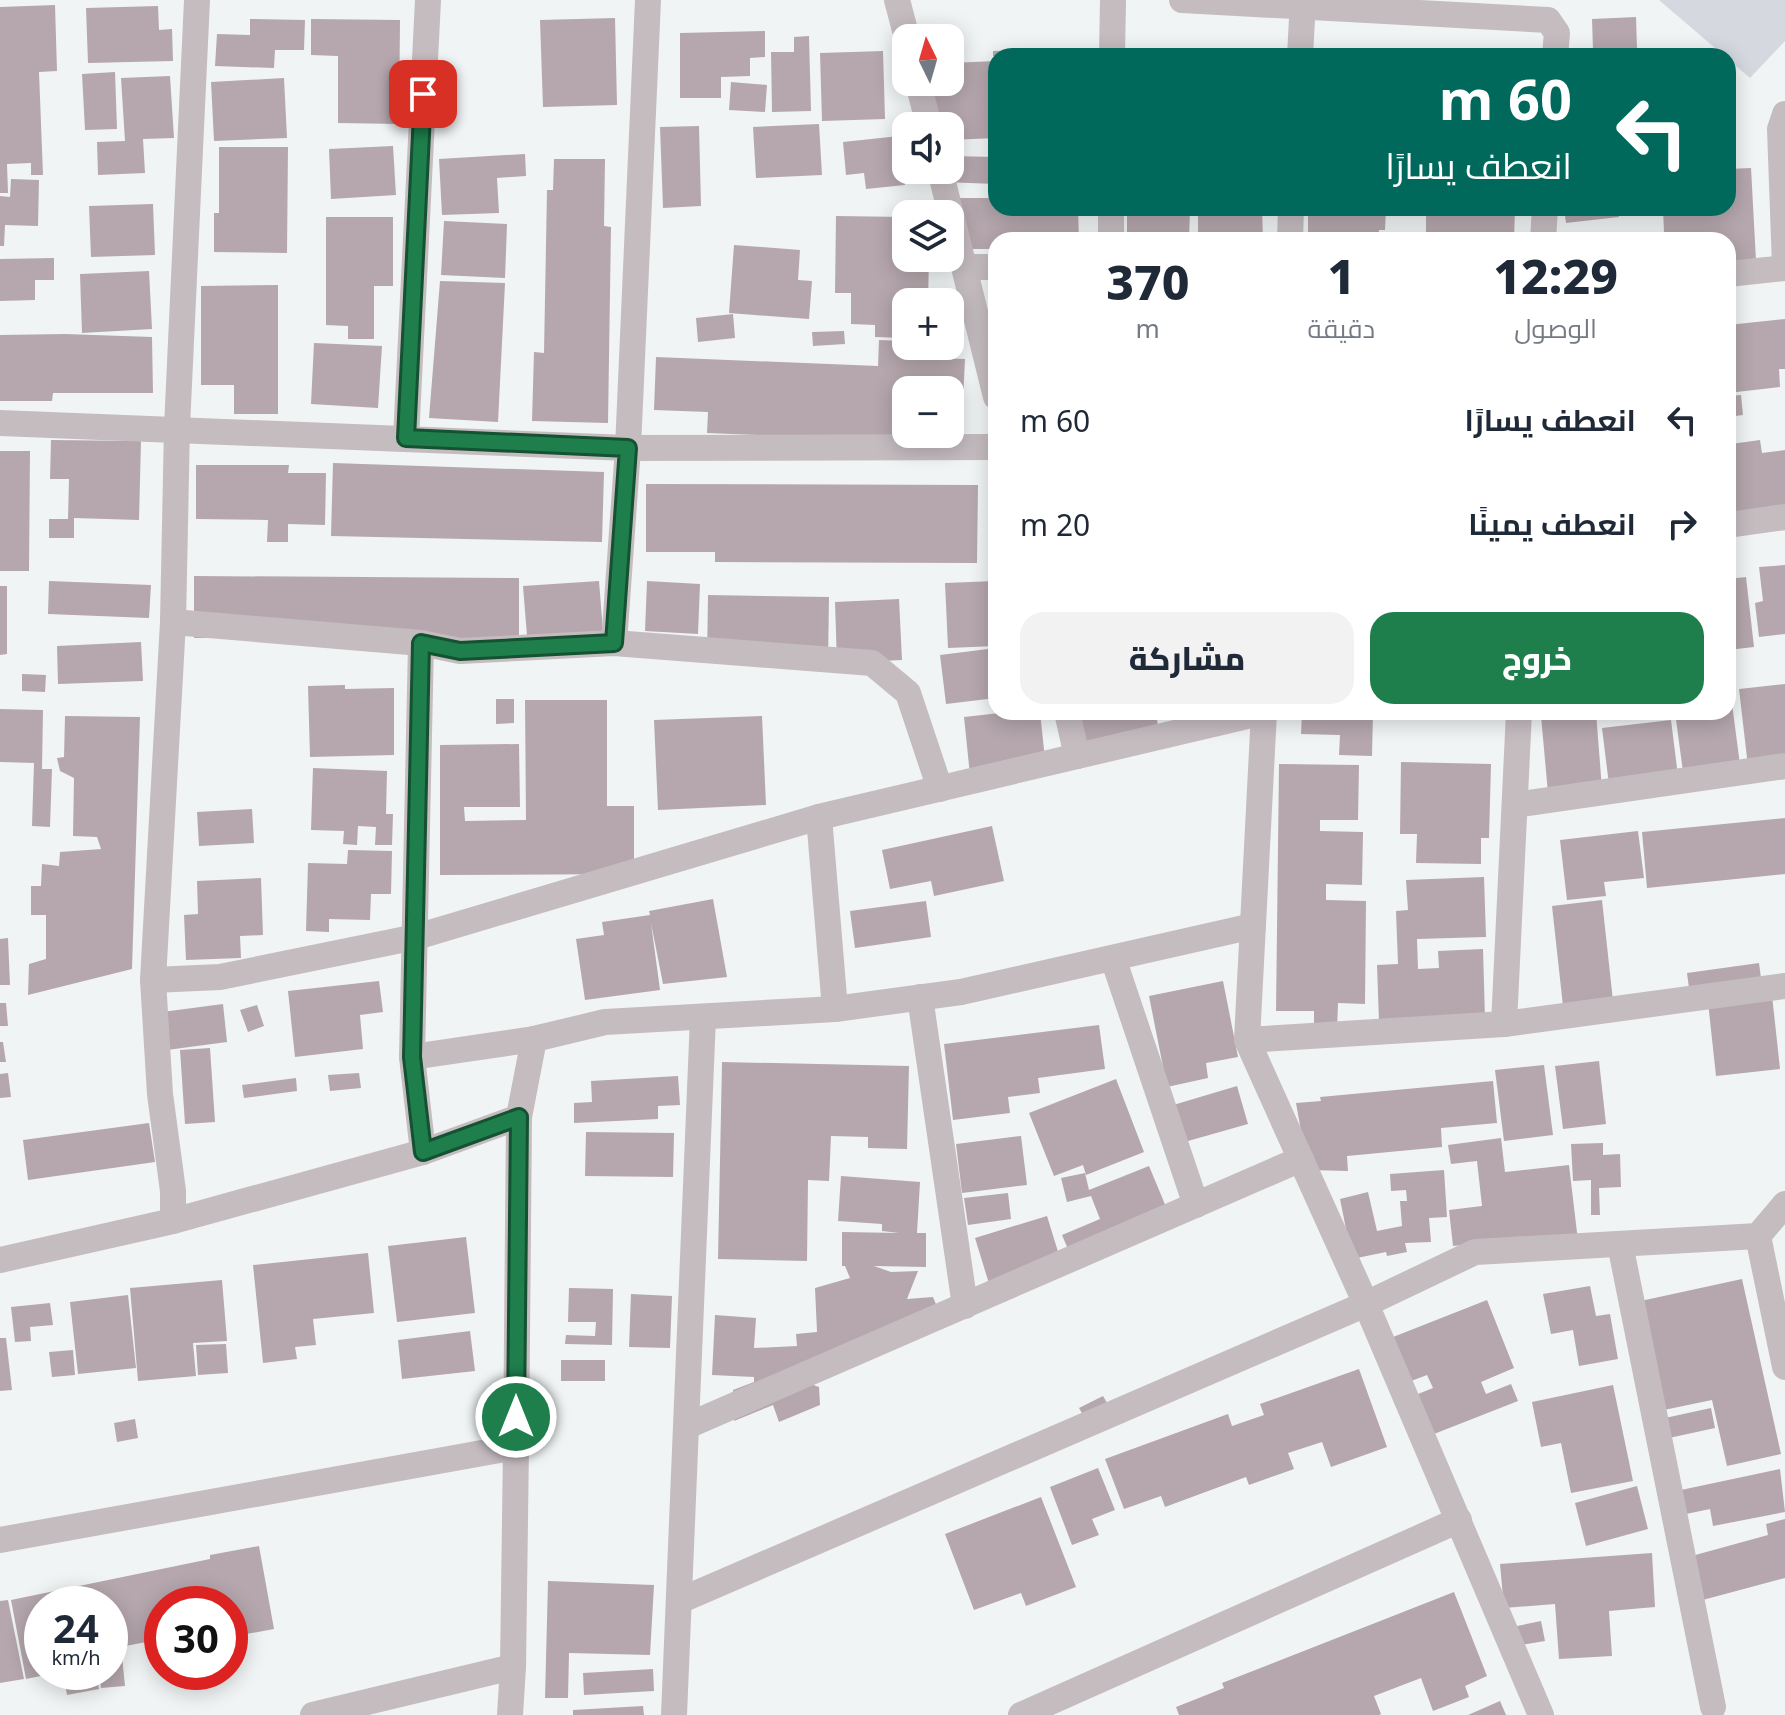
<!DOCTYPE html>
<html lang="ar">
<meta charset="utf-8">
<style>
:root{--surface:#fff;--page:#f2f2f3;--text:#1f2937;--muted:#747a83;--accent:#1e7e4c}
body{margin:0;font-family:"Noto Sans",Cairo,sans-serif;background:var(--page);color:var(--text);direction:rtl;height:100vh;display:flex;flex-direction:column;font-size:30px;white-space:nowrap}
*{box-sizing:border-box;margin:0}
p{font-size:26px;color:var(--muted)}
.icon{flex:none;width:44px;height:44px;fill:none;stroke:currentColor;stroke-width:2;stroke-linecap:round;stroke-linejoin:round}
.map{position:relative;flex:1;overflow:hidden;direction:ltr}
.drawer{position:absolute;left:988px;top:232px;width:748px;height:488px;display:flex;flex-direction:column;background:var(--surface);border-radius:24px;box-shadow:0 4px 20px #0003;direction:rtl}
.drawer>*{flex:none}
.banner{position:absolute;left:988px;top:48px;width:748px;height:168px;border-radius:24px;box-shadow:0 4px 20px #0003;direction:rtl;background:#00695c;color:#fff;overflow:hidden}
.needle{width:52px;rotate:355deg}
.controls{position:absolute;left:892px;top:24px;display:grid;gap:16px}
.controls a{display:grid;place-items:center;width:72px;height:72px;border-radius:16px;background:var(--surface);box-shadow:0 4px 20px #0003;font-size:40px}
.speed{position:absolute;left:24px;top:1586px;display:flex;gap:16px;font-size:40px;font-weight:700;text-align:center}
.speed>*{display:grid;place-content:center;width:104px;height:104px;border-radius:50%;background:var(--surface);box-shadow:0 4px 20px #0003;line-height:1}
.speed small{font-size:20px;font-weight:400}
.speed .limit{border:12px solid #d22;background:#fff;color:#111}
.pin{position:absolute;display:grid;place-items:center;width:68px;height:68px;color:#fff;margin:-34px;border-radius:16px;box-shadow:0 4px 12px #0006}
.me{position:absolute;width:88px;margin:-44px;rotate:0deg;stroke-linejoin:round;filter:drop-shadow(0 0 6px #0008)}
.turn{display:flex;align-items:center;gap:28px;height:168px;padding:0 32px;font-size:36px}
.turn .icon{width:104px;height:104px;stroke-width:2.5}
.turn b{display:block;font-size:56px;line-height:68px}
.eta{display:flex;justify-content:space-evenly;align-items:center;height:136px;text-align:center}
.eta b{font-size:48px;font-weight:800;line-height:56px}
.button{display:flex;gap:16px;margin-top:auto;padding:16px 32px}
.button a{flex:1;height:92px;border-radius:24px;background:var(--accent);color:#fff;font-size:32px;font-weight:800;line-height:92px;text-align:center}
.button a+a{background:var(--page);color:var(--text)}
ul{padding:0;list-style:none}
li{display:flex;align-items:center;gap:24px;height:104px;padding:0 32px}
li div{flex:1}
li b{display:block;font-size:30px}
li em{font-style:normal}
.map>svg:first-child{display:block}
.green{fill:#d6d8e0}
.building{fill:#b5a7ad;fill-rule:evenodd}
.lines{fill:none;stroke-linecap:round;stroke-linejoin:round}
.minor{stroke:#c5bcc0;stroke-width:26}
.route-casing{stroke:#145231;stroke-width:20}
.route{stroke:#1e7e4c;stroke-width:14}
</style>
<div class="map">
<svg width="1785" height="1715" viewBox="0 0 1785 1715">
<rect width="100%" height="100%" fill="#f0f4f4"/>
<path class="green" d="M1659,0H1785V41L1750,78Z"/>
<g class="building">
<path d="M55,5L57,71L39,72L43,175H31V163L7,164L8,193H0V7Z"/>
<path d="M158,6L159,30L172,29L173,61L88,63L86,8Z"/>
<path d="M1636,17L1637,49L1593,51L1592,19Z"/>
<path d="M615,18L617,105L543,107L540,20Z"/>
<path d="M250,19L305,20L304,50H275L274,68L215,66L217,34L250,35Z"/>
<path d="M311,19L400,20L399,124L338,123V56L311,55Z"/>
<path d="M765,31V57L750,58V76L721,77V98H680V33Z"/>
<path d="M809,36L811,111L772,112L771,52H794V37Z"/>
<path d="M1084,48L1085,56H993V51Z"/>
<path d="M883,51L885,119L822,121L820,53Z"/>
<path d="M996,61V138L950,140V126H933L932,82H950V63Z"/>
<path d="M115,72L117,129L85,130L82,74Z"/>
<path d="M170,76L174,138L143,139L145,173L98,175L97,142L125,141L121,78Z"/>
<path d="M284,78L287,138L214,141L211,82Z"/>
<path d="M731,82L767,85L765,112L729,110Z"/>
<path d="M819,124L822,175L756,178L753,127Z"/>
<path d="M699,126L701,206L663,208L660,127Z"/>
<path d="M899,136L905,185L866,189L864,173L846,175L843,142Z"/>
<path d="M393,146L396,195L331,199L329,149Z"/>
<path d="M219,147H288L287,253L214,252V213H219Z"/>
<path d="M525,154L526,176L497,178L499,213L442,215L439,159Z"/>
<path d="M950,156L996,157V184L943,182L950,170Z"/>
<path d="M554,159H605L604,226L611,227L608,423L532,421L534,352L544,353L547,190H553Z"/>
<path d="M1751,168L1757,279L1728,281V240H1646V234L1664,233L1663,208H1728V169Z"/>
<path d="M11,179L39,180L38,226L5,225L4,246H0V196L10,197Z"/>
<path d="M957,198H996V208H1078L1079,240H996V249H957Z"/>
<path d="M153,204L155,255L91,257L89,206Z"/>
<path d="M1127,208H1190L1189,240L1127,237Z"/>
<path d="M1262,208L1263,240H1198V209Z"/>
<path d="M1308,208H1386L1385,230H1379L1378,240H1308Z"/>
<path d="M1426,208H1515L1514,240H1426Z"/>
<path d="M1564,208H1617L1619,217L1566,223Z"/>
<path d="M836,216L906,217V258H929L928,302H906V338L875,337V325L851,324V293H835Z"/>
<path d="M326,217H393V286H374V339H348V326L326,325Z"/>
<path d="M444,221L507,224L505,278L441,275Z"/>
<path d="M1627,233V240H1585L1584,238Z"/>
<path d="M734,245L800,250L798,280L812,281L809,319L729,313Z"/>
<path d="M54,258V280H35V300L0,301V259Z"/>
<path d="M149,271L152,329L82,333L80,274Z"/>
<path d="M440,281L505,283L498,422L429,418Z"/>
<path d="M278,285V414H234V385H201V286Z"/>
<path d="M988,299H996V364H993Z"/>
<path d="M733,314L735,338L698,342L696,318Z"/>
<path d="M1785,319V369H1779L1780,387L1728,393V325Z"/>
<path d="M844,331L845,344L813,346L812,332Z"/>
<path d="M65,334L152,337L153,393H53L52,401H0V335Z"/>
<path d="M879,340L904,341V357L965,359L961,443L707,433L708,412L654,410L656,357L878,366ZM906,390H950V434H906Z"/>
<path d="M314,343L382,346L378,408L311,404Z"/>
<path d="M1741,395L1743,415L1728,417V396Z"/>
<path d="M51,440L141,441L139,520L74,518V538H49V519H68L69,479H50Z"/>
<path d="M1760,440L1762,453L1785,450V516L1728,522L1731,444Z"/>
<path d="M0,451H30L29,571H0Z"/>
<path d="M333,463L604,472L602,542L331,536Z"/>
<path d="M196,465H289L288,473H326L325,525L288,524V542H267L268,520L196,519Z"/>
<path d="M646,484L978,485L977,563L715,562V552H646Z"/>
<path d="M1785,565V634L1759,637L1755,603L1763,601L1759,567Z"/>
<path d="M194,576L519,578V656L365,651V638H194Z"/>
<path d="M1746,577L1754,647L1728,650V579Z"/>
<path d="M49,581L151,585L149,618L48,614Z"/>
<path d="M599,581L603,631L527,636L523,586Z"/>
<path d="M647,581L700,584L698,634L645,631Z"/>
<path d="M996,581V646L948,648L945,583Z"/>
<path d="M0,586H7V654L0,655Z"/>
<path d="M708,595L829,597L828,664L707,662Z"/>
<path d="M899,599L902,660L837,663L835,602Z"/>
<path d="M141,642L143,681L58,684L57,646Z"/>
<path d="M996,648V698L946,704L940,655Z"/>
<path d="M22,674L46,675L45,692L22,691Z"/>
<path d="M1785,684V771L1749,775L1739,689Z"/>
<path d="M345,685V689L394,688V755L310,757L308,686Z"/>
<path d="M1731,696L1742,780L1685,787L1675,712H1728Z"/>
<path d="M496,699H514V723L496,724Z"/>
<path d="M525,700H607V806H634V874L440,875V745L519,744L520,807H464L465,821L526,820Z"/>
<path d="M0,709L43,710L42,769H52L50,827L32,826L34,763L0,762Z"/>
<path d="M1009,712H1040L1046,768L970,775L964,717Z"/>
<path d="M1077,712H1156L1159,734L1081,743Z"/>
<path d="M1302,712H1373L1372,756L1339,755L1340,735L1301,734Z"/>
<path d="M1438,712H1494L1493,719Z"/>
<path d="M1596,712L1602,789L1548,793L1541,716Z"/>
<path d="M65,716L140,717L132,969L28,995L29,964L46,959V915H31V886H41L42,864L59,866L60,852L101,849L97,837L73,836L74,778L60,771L57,758L64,757Z"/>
<path d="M762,716L766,805L658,810L654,720Z"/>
<path d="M1671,720L1680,792L1611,801L1602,728Z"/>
<path d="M1401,762L1491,764L1489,838H1481V864L1416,863L1417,834H1400Z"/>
<path d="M1279,764L1359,765L1358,820H1320V831L1363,832L1362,885L1326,884V900L1366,901L1365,1004L1338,1003L1337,1031H1314V1011H1276Z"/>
<path d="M313,768L387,771L386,814H393L392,845H375L376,827L358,826L357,845L343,844L344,831L311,830Z"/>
<path d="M252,809L254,843L199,846L197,812Z"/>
<path d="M1785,818V874L1647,888L1642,832Z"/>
<path d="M992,826L1004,881L934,896L931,881L890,889L882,850Z"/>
<path d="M1638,831L1644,878L1604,882L1606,896L1567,900L1560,840Z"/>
<path d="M348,850L392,851L391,894H371L370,920L329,919V932L306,931L308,863L347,864Z"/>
<path d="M1484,877L1486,937L1417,939L1418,969L1439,968L1438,951L1483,949L1485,1018L1379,1022L1377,965L1398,964L1396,911L1408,910L1406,880Z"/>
<path d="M261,878L263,935L240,936L241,958L186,960L184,915L198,914L197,881Z"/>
<path d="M713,899L727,977L663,984L651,923L660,990L585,1000L576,939L604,935L602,922L650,915L649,911Z"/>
<path d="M1602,900L1614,1010L1564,1015L1552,906Z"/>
<path d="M926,901L931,937L855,948L850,911Z"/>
<path d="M8,938L10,985H0V939Z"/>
<path d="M1759,963L1762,986L1690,996L1687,973Z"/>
<path d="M379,981L383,1012L360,1015L363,1049L295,1057L288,991Z"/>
<path d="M1223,981L1238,1057L1206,1063L1208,1078L1167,1087L1149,996Z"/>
<path d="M1772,995L1780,1069L1716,1076L1708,1002Z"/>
<path d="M0,1003H6L8,1026H0Z"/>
<path d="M223,1004L227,1042L167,1050L162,1012Z"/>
<path d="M257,1005L264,1026L248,1032L240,1010Z"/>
<path d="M1099,1025L1105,1069L1038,1078L1040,1093L1008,1097L1010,1113L953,1120L944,1044Z"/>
<path d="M0,1042H3L6,1062H0Z"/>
<path d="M210,1048L215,1122L185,1124L180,1050Z"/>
<path d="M1599,1061L1606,1124L1563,1129L1555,1066Z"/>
<path d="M722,1062L909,1066L907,1149L868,1148V1137L831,1136L829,1181L808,1180L807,1261L718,1259Z"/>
<path d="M1544,1065L1553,1135L1504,1141L1495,1070Z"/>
<path d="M8,1073L11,1097L0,1098V1074Z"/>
<path d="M359,1073L361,1088L330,1091L328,1075Z"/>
<path d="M678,1076L680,1105L658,1106V1119L574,1123V1103L592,1102L591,1081Z"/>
<path d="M296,1078L297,1091L244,1098L242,1085Z"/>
<path d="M1116,1079L1144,1152L1086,1175L1083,1165L1054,1176L1029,1113Z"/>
<path d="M1493,1081L1497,1123L1441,1128L1442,1147L1347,1156L1348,1171L1308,1170L1296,1103L1321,1101L1320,1097Z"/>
<path d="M1237,1086L1248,1124L1181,1143L1170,1106Z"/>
<path d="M149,1123L155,1162L28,1180L23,1140Z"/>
<path d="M586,1132L674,1133L673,1177L585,1176Z"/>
<path d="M1021,1136L1027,1185L962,1193L956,1144Z"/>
<path d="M1501,1138L1505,1172L1569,1165L1578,1241L1508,1240L1453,1246L1449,1210L1482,1206L1477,1161L1451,1164L1448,1145Z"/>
<path d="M1603,1143V1155L1620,1154L1621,1187L1599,1188L1600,1215H1591V1180L1573,1181L1571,1144Z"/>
<path d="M1149,1166L1169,1214L1070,1254L1062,1235L1100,1219L1091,1196L1067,1202L1061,1178L1085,1173L1089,1190Z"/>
<path d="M1444,1170L1447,1217L1429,1218L1431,1242L1405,1243L1407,1252L1387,1256L1386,1252L1352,1259L1340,1199L1368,1192L1377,1231L1402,1226L1400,1201H1407L1406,1190L1391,1191L1390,1174Z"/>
<path d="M841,1176L920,1182L917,1233H926V1267L874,1266L891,1272L918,1271L907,1299L933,1297L942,1319L799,1380L819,1387L820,1405L779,1422L773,1405L734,1421L733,1390L754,1382V1377L712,1375L715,1315L756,1318L754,1348L797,1346L796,1334L817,1332L815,1288L850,1278L845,1266H842V1232L899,1233L882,1231V1224L838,1221Z"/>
<path d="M1008,1193L1011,1219L968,1225L964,1198Z"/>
<path d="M1047,1216L1063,1268L991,1290L975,1238Z"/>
<path d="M466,1237L475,1313L397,1322L388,1246Z"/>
<path d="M368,1253L374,1313L313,1319L316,1345L295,1347L297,1359L263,1363L253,1265Z"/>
<path d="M1742,1279L1781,1454L1727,1466L1712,1400L1659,1411L1636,1302Z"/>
<path d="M222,1280L227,1341L193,1343L196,1376L138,1381L130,1288Z"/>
<path d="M1590,1286L1596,1316L1610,1314L1618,1359L1579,1366L1573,1330L1551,1334L1543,1294Z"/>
<path d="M569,1288L613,1289L612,1345L565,1344L566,1335L595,1336L596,1322H568Z"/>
<path d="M631,1294L672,1296L670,1348L629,1347Z"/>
<path d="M128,1295L136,1368L78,1374L70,1302Z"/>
<path d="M1487,1300L1514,1368L1481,1382L1486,1394L1511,1384L1518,1401L1434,1434L1418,1394L1433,1388L1427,1375L1406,1383L1388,1339Z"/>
<path d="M50,1303L53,1325L30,1327L31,1341L15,1342L11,1307Z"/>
<path d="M470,1331L475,1371L402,1379L398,1340Z"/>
<path d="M0,1338H6L12,1390L0,1391Z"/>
<path d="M226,1344L228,1373L198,1375L196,1345Z"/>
<path d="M73,1350L75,1375L52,1377L49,1352Z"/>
<rect x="561" y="1360" width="44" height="21"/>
<path d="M1359,1369L1387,1447L1331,1467L1322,1442L1288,1453L1294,1469L1249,1485L1246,1477L1165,1507L1161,1496L1124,1509L1105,1459L1228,1414L1232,1426L1264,1415L1260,1404Z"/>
<path d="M1613,1385L1633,1481L1571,1493L1561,1443L1541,1447L1532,1402Z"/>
<path d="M1103,1396L1110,1408L1086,1420L1079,1408Z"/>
<path d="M1711,1408L1715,1428L1669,1438L1665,1418Z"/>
<path d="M135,1419L138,1438L117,1442L114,1423Z"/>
<path d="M1098,1468L1115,1510L1092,1519L1099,1535L1072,1545L1050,1487Z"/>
<path d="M1780,1469L1785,1512L1713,1526L1710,1509L1686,1514L1681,1490Z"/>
<path d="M1637,1486L1648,1529L1586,1546L1575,1503Z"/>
<path d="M1041,1497L1076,1587L1026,1606L1021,1593L974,1610L945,1534Z"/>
<path d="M1785,1519V1578L1699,1601L1688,1557L1768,1535L1766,1524Z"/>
<path d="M259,1546L274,1629L230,1637V1604H162V1639L115,1648L110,1638V1604H42V1672L55,1673L26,1679L11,1600L210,1559V1555Z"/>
<path d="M1652,1553L1655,1607L1609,1611L1612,1656L1559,1659L1555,1604L1504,1608L1500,1564Z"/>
<path d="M548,1581L654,1585L650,1655L569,1653L568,1698H545Z"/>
<path d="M1454,1592L1487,1676L1465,1686L1469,1697L1433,1711L1421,1678L1374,1696L1381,1714L1379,1715H1179L1176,1707L1224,1688L1222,1683Z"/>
<path d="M8,1600L24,1679L0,1683V1601Z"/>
<path d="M1541,1621L1545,1641L1521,1645L1517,1626Z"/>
<path d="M122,1656L125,1686L101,1688L99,1672H110V1657Z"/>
<path d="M653,1669L654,1691L584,1695L583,1673Z"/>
<path d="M63,1672H96L99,1689L67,1695Z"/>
<path d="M1500,1701L1506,1715H1468Z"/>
<path d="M643,1706L644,1715H573V1710Z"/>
</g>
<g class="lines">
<g class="minor">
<path d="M897,0L907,38"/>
<path d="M1182,0L1548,20L1557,33L1555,56"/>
<path d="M1112,56L1113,0"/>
<path d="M1300,56L1303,0"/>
<path d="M918,82L929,126"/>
<path d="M1785,114L1780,129L1785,266"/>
<path d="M940,170L996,397"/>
<path d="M1111,240V208"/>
<path d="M1290,240L1291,208"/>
<path d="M1543,240L1545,208"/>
<path d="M964,267H996"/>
<path d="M1728,274L1785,268"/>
<path d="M0,423L628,448L996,447"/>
<path d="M406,438L428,0"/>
<path d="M1728,525L1785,517"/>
<path d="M173,622L421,643L460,651L614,643L872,663L908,693L940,789"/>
<path d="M614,643L628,448L648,0"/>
<path d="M1067,712L1077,756"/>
<path d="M1264,712L1247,1040L1366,1304L1541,1715"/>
<path d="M1515,805L1785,766"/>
<path d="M819,817L835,1009"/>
<path d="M1113,958L1196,1205"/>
<path d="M153,980L220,977L416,937L819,817L1264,712"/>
<path d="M920,997L965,1306"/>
<path d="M1504,1024L1519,712"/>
<path d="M1247,1040L1504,1024L1785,986"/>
<path d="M412,1057L534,1039"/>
<path d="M423,1152L519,1117"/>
<path d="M1785,1204L1758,1236L1785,1367"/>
<path d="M173,1221V1191L160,1094L153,980L173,622L177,427L197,0"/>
<path d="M1620,1244L1713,1707"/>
<path d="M0,1260L173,1221L423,1152L412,1057L421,643"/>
<path d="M687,1426L1301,1159"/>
<path d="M516,1447L519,1117L534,1039L605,1022L835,1009L961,992L1253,926"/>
<path d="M0,1540L516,1447L513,1667L313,1715"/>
<path d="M679,1601L1366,1304L1475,1252L1758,1236"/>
<path d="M510,1715L513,1667"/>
<path d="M674,1715L703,1017"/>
<path d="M1021,1715L1459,1520"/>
</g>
</g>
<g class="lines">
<defs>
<path id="route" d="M423,94L406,438L628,448L614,643L460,651L421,643L412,1057L423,1152L519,1117L516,1417"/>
</defs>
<use href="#route" class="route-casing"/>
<use href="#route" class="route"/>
</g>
</svg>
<div class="controls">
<a><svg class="needle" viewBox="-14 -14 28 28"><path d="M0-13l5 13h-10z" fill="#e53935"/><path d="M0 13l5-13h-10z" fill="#747a83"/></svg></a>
<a><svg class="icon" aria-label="sound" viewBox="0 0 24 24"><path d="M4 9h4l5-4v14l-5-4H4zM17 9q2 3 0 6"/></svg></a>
<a><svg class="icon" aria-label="layers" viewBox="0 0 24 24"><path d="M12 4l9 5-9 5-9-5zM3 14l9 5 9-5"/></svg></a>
<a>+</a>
<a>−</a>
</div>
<div class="speed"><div>24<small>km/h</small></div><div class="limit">30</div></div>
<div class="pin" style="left:423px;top:94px;background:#d93025"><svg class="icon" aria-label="arrive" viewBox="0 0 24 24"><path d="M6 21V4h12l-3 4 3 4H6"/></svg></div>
<svg class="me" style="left:516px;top:1417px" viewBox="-20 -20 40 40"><circle r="17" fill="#1e7e4c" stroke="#fff" stroke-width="3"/><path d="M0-11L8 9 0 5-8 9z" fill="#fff"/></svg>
<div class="banner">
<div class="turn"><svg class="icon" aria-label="left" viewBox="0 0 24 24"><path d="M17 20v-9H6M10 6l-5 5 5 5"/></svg><div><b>60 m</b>انعطف يسارًا</div></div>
</div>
<section class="drawer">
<div class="eta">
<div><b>12:29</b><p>الوصول</p></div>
<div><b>1</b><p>دقيقة</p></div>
<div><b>370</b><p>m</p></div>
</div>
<ul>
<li><svg class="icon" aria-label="left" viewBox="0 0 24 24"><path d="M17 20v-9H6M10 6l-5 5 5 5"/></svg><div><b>انعطف يسارًا</b></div><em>60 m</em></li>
<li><svg class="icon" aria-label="right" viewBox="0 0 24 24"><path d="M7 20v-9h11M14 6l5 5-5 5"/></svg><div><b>انعطف يمينًا</b></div><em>20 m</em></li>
</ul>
<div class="button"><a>خروج</a><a>مشاركة</a></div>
</section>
</div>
